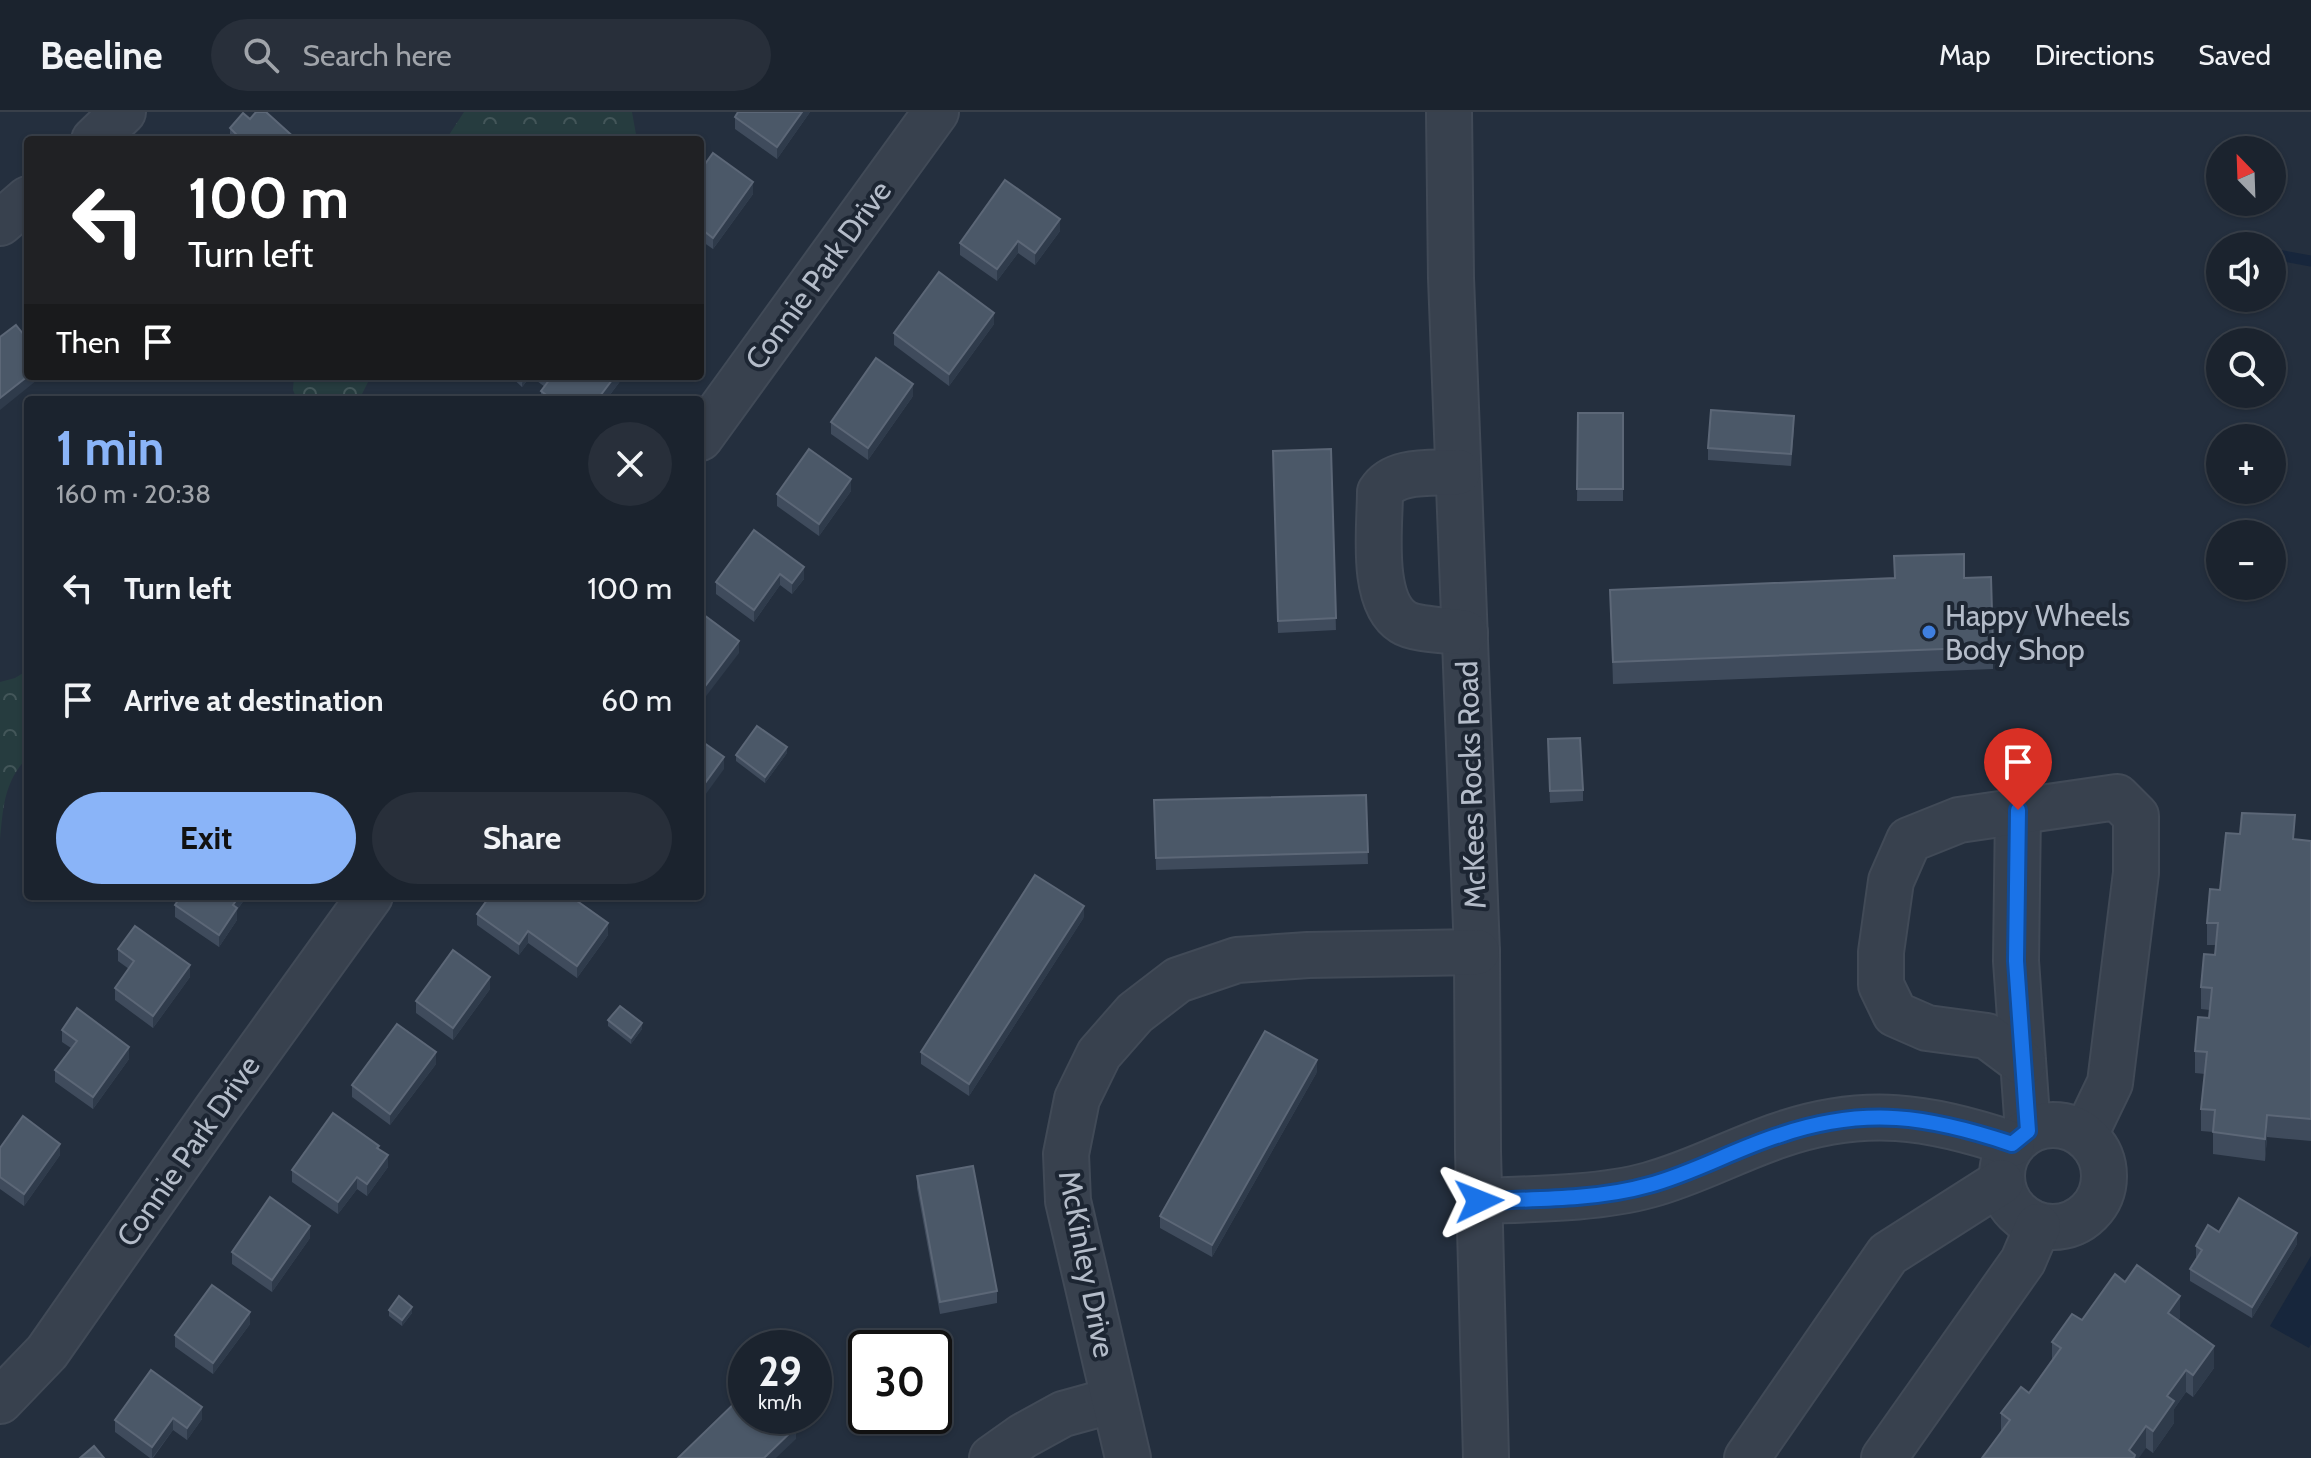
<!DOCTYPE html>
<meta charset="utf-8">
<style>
:root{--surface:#1b232e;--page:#282f3a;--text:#f1f3f6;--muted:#a0a4aa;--line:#39404a;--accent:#8ab4f8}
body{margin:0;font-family:Cabin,sans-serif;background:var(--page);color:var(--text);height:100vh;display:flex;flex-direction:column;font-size:30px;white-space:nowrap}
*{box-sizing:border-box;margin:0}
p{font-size:26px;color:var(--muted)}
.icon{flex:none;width:44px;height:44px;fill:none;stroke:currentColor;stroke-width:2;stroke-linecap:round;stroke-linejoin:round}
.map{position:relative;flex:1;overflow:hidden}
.panel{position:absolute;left:24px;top:284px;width:680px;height:504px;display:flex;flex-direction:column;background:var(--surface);border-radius:8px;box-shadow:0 2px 6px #0004,0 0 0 2px var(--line)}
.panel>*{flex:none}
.banner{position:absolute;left:24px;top:24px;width:680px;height:244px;border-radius:8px;box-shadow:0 2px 6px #0004,0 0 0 2px var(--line);background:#202124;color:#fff;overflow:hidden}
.needle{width:52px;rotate:337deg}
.buttons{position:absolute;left:2206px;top:24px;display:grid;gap:16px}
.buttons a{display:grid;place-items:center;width:80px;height:80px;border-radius:50%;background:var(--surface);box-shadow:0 2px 6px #0004,0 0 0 2px var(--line);font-size:40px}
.speed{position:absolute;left:728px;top:1218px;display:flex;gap:16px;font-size:40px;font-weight:700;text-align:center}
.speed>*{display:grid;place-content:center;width:104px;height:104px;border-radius:50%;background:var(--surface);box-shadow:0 2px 6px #0004,0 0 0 2px var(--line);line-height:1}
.speed small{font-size:20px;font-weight:400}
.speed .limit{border:4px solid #111;border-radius:12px;background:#fff;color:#111}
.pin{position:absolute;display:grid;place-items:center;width:68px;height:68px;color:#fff;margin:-82px -34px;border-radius:50% 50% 50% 0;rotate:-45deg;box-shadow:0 0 8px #0007}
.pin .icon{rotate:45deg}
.me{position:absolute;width:88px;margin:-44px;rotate:88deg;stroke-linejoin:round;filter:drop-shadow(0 0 6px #0008)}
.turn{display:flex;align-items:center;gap:28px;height:168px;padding:0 32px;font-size:36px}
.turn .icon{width:104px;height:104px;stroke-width:2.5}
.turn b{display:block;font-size:56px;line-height:68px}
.then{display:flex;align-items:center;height:76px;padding:0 32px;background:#0003;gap:16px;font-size:30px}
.round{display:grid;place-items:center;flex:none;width:84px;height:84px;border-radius:42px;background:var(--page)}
.overview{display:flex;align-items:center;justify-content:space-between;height:136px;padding:0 32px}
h1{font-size:48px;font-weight:800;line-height:60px;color:var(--accent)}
.primary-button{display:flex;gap:16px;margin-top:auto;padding:16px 32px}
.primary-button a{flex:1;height:92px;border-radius:48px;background:var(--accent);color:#111;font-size:32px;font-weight:800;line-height:92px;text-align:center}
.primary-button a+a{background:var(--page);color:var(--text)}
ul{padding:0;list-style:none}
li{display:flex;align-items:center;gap:24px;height:112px;padding:0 32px}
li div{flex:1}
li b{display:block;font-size:30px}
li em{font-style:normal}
header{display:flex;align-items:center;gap:48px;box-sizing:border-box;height:112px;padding:0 40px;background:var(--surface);border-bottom:2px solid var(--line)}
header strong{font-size:38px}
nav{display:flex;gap:44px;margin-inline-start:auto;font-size:28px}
.search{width:560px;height:72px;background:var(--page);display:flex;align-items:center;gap:20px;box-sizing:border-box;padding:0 28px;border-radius:44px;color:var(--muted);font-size:30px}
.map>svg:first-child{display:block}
.forest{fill:url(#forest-crowns)}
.water{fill:#17263c}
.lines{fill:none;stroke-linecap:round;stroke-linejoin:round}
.stream{stroke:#17263c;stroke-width:11}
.minor-casing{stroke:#414a57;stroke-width:48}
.minor{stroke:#38414e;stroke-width:44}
.wall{fill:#3f4b5c}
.shaded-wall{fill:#2f3b4b}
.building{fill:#4b5868;stroke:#5c6777;stroke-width:2}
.route-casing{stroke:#114b97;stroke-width:20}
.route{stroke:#1a73e8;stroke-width:14}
.shop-dot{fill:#3f7fe0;stroke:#1d2633;stroke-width:3}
.labels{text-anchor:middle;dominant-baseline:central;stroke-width:8;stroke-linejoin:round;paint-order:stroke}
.street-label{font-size:30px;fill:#b4bcc9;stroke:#1d2633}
.poi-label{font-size:30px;fill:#b4bcc9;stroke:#1d2633;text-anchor:start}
</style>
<header>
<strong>Beeline</strong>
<div class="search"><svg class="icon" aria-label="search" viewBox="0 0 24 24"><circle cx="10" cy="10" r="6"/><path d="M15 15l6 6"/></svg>Search here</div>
<nav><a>Map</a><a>Directions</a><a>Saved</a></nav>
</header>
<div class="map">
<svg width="2311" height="1346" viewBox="0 0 2311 1346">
<defs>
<pattern id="forest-crowns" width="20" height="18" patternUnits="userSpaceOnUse" patternTransform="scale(2)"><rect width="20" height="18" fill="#263c3f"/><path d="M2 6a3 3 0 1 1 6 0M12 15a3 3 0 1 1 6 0" fill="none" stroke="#435659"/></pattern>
</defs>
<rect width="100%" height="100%" fill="#242f3e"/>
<g class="forest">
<path d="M464,0H632L637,28H439L447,26Z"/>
<path d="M294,264H371L359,288H297L293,278Z"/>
<path d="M28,558V645C4,669 3,696 0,728V570L15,566Z"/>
</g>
<path class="water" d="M2311,1144V1232L2309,1236L2270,1214Z"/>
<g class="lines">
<path class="stream" d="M2272,142L2311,149"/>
<defs>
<g id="minor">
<path d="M1449,0L1451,166L1477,840L1478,1039L1486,1346"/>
<path d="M94,28L123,0"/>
<path d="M0,111L28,87"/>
<path d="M700,326L936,0"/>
<path d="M1458,360C1433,362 1395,356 1380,380C1380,415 1370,489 1403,510C1415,518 1449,518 1465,521"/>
<path d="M2018,698L2016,849L2028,1019"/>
<path d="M2023,951L1987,924L1927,916L1895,902L1881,873V840L1891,769L1909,728L1959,708L2117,685L2136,704V761L2110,971L2085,1023"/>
<circle cx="2053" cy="1064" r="51"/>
<path d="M1479,1089C1531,1087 1599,1087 1649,1073C1694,1061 1735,1038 1780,1023C1865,994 1929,1004 2012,1032"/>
<path d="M0,1289L47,1240L216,998L370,784"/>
<path d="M992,1346L1023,1324L1063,1302L1114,1288"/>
<path d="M1128,1346L1068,1089L1066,1042L1077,987L1099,942L1135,901L1178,868L1237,848L1308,843L1477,840"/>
<path d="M1747,1346L1888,1142L2001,1070"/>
<path d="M1884,1346L2023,1149L2038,1114"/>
</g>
</defs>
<use href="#minor" class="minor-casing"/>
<use href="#minor" class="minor"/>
</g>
<g class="wall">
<path d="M810,0L777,47L735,17V5Z"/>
<path d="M250,7L230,28V16Z"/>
<path d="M700,59L753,82L713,137L700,128Z"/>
<path d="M1060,119L1035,153L1018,141L997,169L960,143V131Z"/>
<path d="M994,212L949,274L894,233V221Z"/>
<path d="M510,264H531L522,275Z"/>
<path d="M537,264H624L606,288H541V279L545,275L537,269Z"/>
<path d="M913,284L868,348L831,322V310Z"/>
<path d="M1578,301H1623V389H1577Z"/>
<path d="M1794,316L1791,354L1708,348V336Z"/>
<path d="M1331,337L1336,518L1278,521L1273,339Z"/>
<path d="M851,379L819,424L777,394V382Z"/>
<path d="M754,418L804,467L792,482L780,473L754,510L716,482V470Z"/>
<path d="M1964,466L1993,535V557L1613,572L1610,478Z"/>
<path d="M1548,639L1583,678V689L1550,691Z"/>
<path d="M787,641L765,671L736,649V643Z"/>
<path d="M1366,683L1368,752L1156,758L1154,688Z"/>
<path d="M2295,727L2311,729V1029L2267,1025L2265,1049L2213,1042V1020L2201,1019V997L2205,962L2195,961V939L2209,906L2210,898L2201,897V875L2215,843L2216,833H2207V811Z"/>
<path d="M181,784H247L237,798V808L219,835L175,805V793Z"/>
<path d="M477,802L608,823L577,866L528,831L519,843L477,813Z"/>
<path d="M1084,805L969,984L921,952V940Z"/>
<path d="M118,837L190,865L153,916L115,888V876L129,857L118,849Z"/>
<path d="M490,877L453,928L416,901V889Z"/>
<path d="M608,908L642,917L631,932L608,914Z"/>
<path d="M62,918L129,947L93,997L55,970V958L71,936L62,930Z"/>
<path d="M436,952L390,1013L352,985V973Z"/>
<path d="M1317,960L1212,1145L1160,1116V1104Z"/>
<path d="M0,1036L60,1043L24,1094L0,1077Z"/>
<path d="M379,1037L388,1055L367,1084L357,1077L338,1102L292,1070V1058Z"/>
<path d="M917,1064L997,1179V1191L940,1202L917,1076Z"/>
<path d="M2219,1120L2297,1132L2252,1206L2190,1169V1157L2197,1146L2196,1145V1134Z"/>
<path d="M310,1126L272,1180L232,1152V1140Z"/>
<path d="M389,1198L412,1201L402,1214L389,1204Z"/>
<path d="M2180,1206L2178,1208L2214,1256L2193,1285L2186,1280L2174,1297V1311L2153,1341L2146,1336L2001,1320V1301L2029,1281L2052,1249V1230L2082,1208Z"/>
<path d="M250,1212L213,1262L175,1235V1223Z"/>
<path d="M151,1258L202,1307L187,1328L173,1318L153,1346H150L115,1320V1308Z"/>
</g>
<g class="shaded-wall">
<path d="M802,0H810L777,47V35Z"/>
<path d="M753,70V82L713,137V126Z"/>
<path d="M1060,107V119L1035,153V141Z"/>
<path d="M1018,129V141L997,169V157Z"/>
<path d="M994,201V212L949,274V262Z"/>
<path d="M28,264H42L0,298V286Z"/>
<path d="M526,264H531L522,275V269Z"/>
<path d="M615,264H624L606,288H597Z"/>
<path d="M913,272V284L868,348V336Z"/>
<path d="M851,367V379L819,424V412Z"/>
<path d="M804,455V467L792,482V471Z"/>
<path d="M780,462V473L754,510V498Z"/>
<path d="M739,529V541L700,592V581Z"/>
<path d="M787,635V641L765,671V665Z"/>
<path d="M724,645V657L700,690V678Z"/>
<path d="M239,784H247L237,798V808L219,835V823L233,793Z"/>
<path d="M1084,794V805L969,984V972Z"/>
<path d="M608,811V823L577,866V854Z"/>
<path d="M528,819V831L519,843V832Z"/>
<path d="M190,853V865L153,916V904Z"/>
<path d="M490,865V877L453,928V916Z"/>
<path d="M642,911V917L631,932V926Z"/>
<path d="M129,935V947L93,997V985Z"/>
<path d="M436,940V952L390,1013V1002Z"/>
<path d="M1317,948V960L1212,1145V1133Z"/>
<path d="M2267,1003V1025L2265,1049V1027Z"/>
<path d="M60,1032V1043L24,1094V1082Z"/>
<path d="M388,1043V1055L367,1084V1072Z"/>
<path d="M357,1065V1077L338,1102V1090Z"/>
<path d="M310,1114V1126L272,1180V1168Z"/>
<path d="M2297,1121V1132L2252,1206V1195Z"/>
<path d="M2180,1184V1206L2168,1223V1201Z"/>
<path d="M412,1195V1201L402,1214V1208Z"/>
<path d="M250,1200V1212L213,1262V1251Z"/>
<path d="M2214,1234V1256L2193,1285V1263Z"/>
<path d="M2186,1258V1280L2174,1297V1311L2153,1341V1319L2167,1284Z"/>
<path d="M202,1295V1307L187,1328V1316Z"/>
<path d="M173,1306V1318L152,1346V1335Z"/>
<path d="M2146,1314V1336L2139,1346H2129V1338Z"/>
<path d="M796,1315V1327L776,1346H764Z"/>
</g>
<g class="building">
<path d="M256,0H266L297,28H231L236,22L230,16L243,1L250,7Z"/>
<path d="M738,0H802L777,35L735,5Z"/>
<path d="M713,41L753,70L713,126L700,116V59Z"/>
<path d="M1005,68L1060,107L1035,141L1018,129L997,157L960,131Z"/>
<path d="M939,160L994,201L949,262L894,221Z"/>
<path d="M16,213L28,228V264L0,286V225Z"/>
<path d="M876,246L913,272L868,336L831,310Z"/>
<path d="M517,264H526L522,269Z"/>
<path d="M546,264H615L597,288H553L541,279L550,267Z"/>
<path d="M1711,298L1794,304L1791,342L1708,336Z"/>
<path d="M1578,301H1623V377H1577Z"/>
<path d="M809,337L851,367L819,412L777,382Z"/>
<path d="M1331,337L1336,506L1278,509L1273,339Z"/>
<path d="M754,418L804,455L792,471L780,462L754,498L716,470Z"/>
<path d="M1964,442V466L1991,465L1993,535L1613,550L1610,478L1895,466L1894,444Z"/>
<path d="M700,500L739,529L700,581Z"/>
<path d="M757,614L787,635L765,665L736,643Z"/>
<path d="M1580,626L1583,678L1550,679L1548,627Z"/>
<path d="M700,628L724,645L700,678Z"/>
<path d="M1366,683L1368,740L1156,746L1154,688Z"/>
<path d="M2242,701L2295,703L2293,727L2311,729V1007L2267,1003L2265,1027L2213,1020L2215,998L2201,997L2207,940L2195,939L2198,905L2209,906L2212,876L2201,875L2204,842L2215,843L2218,811H2207L2210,777L2220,778L2226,721L2240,722Z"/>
<path d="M1035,763L1084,794L969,972L921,940Z"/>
<path d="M181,784H239L233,793L237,796L219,823L175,793Z"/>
<path d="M490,784H570L608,811L577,854L528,819L519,832L477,802Z"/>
<path d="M135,814L190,853L153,904L115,876L134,849L118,837Z"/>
<path d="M453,838L490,865L453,916L416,889Z"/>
<path d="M620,894L642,911L631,926L608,908Z"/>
<path d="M77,896L129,935L93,985L55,958L77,929L62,918Z"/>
<path d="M397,912L436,940L390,1002L352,973Z"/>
<path d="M1265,919L1317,948L1212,1133L1160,1104Z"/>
<path d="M333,1001L379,1034L377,1036L388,1043L367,1072L357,1065L338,1090L292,1058Z"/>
<path d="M23,1004L60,1032L24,1082L0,1065V1036Z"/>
<path d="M973,1054L997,1179L940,1190L917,1064Z"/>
<path d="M270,1085L310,1114L272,1168L232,1140Z"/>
<path d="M2239,1086L2297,1121L2252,1195L2190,1157L2202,1138L2196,1134L2208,1113L2219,1120Z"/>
<path d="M2137,1153L2180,1184L2168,1201L2214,1234L2193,1263L2186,1258L2167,1284L2174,1289L2153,1319L2146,1314L2129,1338L2135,1343L2134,1346H1982L2010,1308L2001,1301L2021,1275L2029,1281L2061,1236L2052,1230L2072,1202L2082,1208L2115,1162L2125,1170Z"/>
<path d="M212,1173L250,1200L213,1251L175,1223Z"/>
<path d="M399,1184L412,1195L402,1208L389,1198Z"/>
<path d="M151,1258L202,1295L187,1316L173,1306L152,1335L115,1308Z"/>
<path d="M746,1280V1304H785L796,1315L764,1346H678Z"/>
<path d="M94,1334L104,1346H80Z"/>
</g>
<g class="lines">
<defs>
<path id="route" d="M1479,1089C1532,1087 1597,1088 1649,1073C1694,1061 1735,1037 1780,1023C1865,994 1929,1004 2012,1032L2028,1019L2016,849L2018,698"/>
</defs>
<use href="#route" class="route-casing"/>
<use href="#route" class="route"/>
</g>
<circle class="shop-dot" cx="1929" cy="520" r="8"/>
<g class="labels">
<g class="street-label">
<text transform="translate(818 163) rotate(-54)">Connie Park Drive</text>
<text transform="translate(1471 673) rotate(-92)">McKees Rocks Road</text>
<text transform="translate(188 1039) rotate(-55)">Connie Park Drive</text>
<text transform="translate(1087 1152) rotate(79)">McKinley Drive</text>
</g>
<g class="poi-label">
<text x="1945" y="503">Happy Wheels<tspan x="1945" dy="34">Body Shop</tspan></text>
</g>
</g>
</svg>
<div class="buttons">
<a><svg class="needle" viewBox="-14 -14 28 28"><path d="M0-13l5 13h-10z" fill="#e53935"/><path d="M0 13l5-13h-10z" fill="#a0a4aa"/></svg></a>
<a><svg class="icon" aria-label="sound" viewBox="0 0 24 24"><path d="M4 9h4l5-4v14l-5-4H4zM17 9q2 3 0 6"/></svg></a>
<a><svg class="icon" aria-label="search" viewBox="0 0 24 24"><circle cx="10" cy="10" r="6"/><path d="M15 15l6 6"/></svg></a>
<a>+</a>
<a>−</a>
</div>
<div class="speed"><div>29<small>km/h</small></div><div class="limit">30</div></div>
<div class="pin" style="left:2018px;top:698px;background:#d93025"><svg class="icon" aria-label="arrive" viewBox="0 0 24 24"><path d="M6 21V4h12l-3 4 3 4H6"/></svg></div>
<svg class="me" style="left:1479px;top:1089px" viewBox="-20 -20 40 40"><path d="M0-17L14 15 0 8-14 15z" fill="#1a73e8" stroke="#fff" stroke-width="4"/></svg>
<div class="banner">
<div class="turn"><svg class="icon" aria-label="left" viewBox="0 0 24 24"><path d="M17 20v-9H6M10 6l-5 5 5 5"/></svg><div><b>100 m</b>Turn left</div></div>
<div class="then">Then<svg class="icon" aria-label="arrive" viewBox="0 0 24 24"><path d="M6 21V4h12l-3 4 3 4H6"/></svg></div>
</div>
<section class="panel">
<div class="overview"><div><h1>1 min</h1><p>160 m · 20:38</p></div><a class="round"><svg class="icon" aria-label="close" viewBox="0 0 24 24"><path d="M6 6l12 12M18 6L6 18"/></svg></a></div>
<ul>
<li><svg class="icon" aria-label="left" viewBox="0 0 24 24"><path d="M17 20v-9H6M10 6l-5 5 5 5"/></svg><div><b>Turn left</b></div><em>100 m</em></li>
<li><svg class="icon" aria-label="arrive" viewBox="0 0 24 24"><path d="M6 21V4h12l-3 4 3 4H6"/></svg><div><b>Arrive at destination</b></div><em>60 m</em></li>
</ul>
<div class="primary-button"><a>Exit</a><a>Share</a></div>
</section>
</div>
